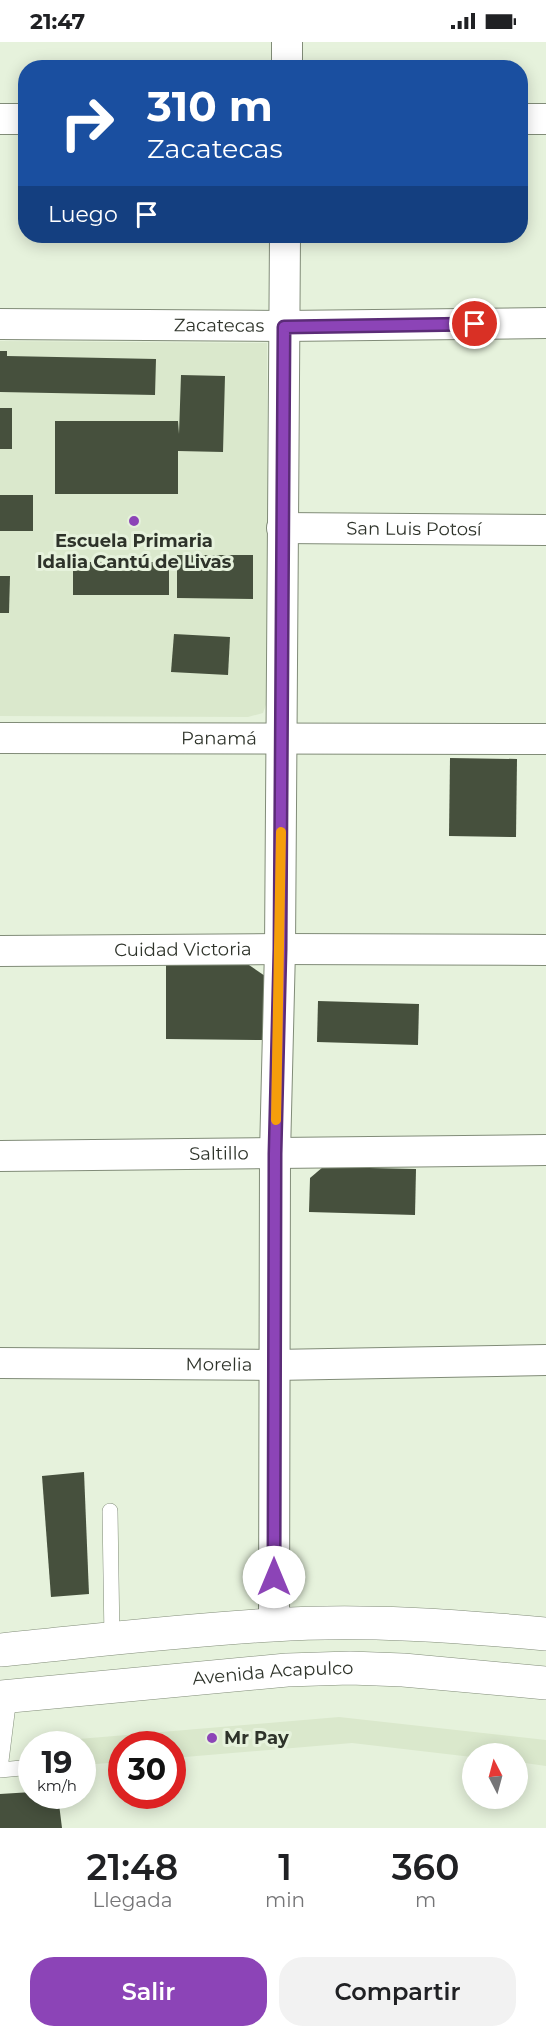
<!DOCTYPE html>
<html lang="es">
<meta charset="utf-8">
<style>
:root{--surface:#fff;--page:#f2f2f2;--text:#202124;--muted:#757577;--accent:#8c44b7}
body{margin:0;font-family:Montserrat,sans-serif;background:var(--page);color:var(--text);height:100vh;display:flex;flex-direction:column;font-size:22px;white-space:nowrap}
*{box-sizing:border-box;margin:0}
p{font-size:20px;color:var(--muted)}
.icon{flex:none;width:33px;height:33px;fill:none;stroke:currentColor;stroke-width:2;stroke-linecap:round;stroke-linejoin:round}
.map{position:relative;height:1786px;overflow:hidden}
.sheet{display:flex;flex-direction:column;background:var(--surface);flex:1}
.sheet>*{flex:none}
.banner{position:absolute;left:18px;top:18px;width:510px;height:183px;border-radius:24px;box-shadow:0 3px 15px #0003;background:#1a4fa0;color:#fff;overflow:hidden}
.needle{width:39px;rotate:354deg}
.buttons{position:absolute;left:462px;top:1701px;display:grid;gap:12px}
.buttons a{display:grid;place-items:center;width:66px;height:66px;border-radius:50%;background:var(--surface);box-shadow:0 3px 15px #0003;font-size:30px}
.speed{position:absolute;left:18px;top:1689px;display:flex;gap:12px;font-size:30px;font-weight:700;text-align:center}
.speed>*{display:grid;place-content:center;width:78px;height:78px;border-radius:50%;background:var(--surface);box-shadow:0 3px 15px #0003;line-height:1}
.speed small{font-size:15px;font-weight:400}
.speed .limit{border:9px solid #d22;background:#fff;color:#111}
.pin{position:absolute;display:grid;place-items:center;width:51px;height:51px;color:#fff;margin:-26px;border:3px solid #fff;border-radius:50%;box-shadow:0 2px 6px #0007}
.me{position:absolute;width:66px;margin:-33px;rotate:0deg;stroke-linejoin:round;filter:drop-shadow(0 0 4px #0008)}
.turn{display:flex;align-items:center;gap:21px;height:126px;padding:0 30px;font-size:27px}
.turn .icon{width:78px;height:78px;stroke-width:2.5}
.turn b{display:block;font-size:42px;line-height:51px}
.then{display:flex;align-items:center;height:57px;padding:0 30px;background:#0003;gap:12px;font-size:22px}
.eta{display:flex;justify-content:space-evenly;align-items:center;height:102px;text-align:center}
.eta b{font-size:36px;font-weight:600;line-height:42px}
.primary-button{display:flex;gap:12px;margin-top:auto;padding:12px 30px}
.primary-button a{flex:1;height:69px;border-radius:24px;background:var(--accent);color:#fff;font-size:24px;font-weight:600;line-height:69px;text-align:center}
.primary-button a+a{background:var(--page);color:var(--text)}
.status{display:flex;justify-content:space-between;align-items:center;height:42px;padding:0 30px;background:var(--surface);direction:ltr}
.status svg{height:16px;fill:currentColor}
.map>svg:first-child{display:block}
.built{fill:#dae8cc}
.building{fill:#46503d}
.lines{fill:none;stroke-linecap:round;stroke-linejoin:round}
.service-casing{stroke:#818c78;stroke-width:16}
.minor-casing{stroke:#818c78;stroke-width:32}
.primary-casing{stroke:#818c78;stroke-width:34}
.service{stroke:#fff;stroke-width:15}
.minor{stroke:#fff;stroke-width:30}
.primary{stroke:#fff;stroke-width:33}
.route-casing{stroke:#5b2c77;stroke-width:15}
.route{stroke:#8c44b7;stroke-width:10}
.slow{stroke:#f59e0b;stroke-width:10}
.poi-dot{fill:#8c44b7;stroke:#e6f2dc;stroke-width:2}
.labels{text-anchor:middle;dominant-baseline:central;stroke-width:6;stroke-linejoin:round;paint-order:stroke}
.street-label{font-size:18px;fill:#2e332a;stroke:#e6f2dc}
.poi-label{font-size:18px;font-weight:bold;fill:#2e332a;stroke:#e6f2dc}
</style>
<div class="status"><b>21:47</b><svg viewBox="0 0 49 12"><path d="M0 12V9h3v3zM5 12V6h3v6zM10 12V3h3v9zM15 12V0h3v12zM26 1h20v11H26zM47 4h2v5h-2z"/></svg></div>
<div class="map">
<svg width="546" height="1786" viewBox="0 0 546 1786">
<rect width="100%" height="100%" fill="#e6f2dc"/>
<g class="built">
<path d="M0,299L267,301L268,657L263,671L248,675L0,674Z"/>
<path d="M339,1675L546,1698V1724L518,1720V1712H472V1715L352,1701L173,1716L172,1702H122L121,1720L83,1723L82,1702H56L55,1699Z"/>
</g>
<g class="building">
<path d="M0,309H7V314L156,317L155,353L0,350Z"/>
<path d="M181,333L225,334L223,410L178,409V452H55V379H178L179,392Z"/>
<rect x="0" y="366" width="12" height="41"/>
<rect x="0" y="453" width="33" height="36"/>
<path d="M177,513H253V557L177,556Z"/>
<rect x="73" y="520" width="96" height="33"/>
<path d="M0,534H10L9,571H0Z"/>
<path d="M174,592L230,595L228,633L171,630Z"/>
<path d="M450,716L517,717L516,795L449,794Z"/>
<path d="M166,916L243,919L265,934V998L166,997Z"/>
<path d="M318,959L419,962L418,1003L317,1000Z"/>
<path d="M323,1125L416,1127L415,1173L309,1170L310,1136Z"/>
<path d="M84,1430L89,1552L51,1555L42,1434Z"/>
<path d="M32,1750V1754H58L62,1786H0V1752Z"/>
</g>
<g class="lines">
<defs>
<g id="service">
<path d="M110,1469L112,1598"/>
<path d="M0,1727L9,1655"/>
<path d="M0,1728L32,1725"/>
</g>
<g id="minor">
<path d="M287,26V0"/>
<path d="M0,77H26"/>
<path d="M520,77H546"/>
<path id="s1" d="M0,282L284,284L546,281"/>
<path id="s2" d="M282,486L546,488"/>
<path id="s3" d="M0,696L546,697"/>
<path id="s4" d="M0,909L280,907L546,908"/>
<path id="s5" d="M0,1114L546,1108"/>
<path id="s6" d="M0,1321L274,1323L546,1318"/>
<path d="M274,1583L275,1112L280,907L285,194"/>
</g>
<g id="primary">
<path d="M0,1608C91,1599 182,1588 273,1583C363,1577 456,1584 546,1592"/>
<path id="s7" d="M0,1655L287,1628L350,1626L403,1628L546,1641"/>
</g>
</defs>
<use href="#service" class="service-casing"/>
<use href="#minor" class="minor-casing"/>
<use href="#primary" class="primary-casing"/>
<use href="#service" class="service"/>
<use href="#minor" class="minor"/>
<use href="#primary" class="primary"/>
</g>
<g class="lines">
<defs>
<path id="route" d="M274,1535L275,1112L280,907L284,285L475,282"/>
</defs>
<use href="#route" class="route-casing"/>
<use href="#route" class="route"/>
<path class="slow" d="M276,1078L281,790"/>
</g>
<g class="poi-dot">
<circle cx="134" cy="479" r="6"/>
<circle cx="212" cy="1696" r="6"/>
</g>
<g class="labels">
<g class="street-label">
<text stroke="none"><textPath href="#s1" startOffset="219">Zacatecas</textPath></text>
<text stroke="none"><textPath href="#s2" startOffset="132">San Luis Potosí</textPath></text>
<text stroke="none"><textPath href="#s3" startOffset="219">Panamá</textPath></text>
<text stroke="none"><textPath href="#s4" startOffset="183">Cuidad Victoria</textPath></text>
<text stroke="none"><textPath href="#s5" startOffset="219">Saltillo</textPath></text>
<text stroke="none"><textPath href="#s6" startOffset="219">Morelia</textPath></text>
<text stroke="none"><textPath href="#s7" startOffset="274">Avenida Acapulco</textPath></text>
</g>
<g class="poi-label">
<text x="134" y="499">Escuela Primaria<tspan x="134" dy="21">Idalia Cantú de Livas</tspan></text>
<text x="224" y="1696" text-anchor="start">Mr Pay</text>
</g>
</g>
</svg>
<div class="buttons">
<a><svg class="needle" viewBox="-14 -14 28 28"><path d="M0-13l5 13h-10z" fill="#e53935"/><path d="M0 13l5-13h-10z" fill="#757577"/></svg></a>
</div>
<div class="speed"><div>19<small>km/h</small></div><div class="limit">30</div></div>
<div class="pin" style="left:475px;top:282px;background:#d93025"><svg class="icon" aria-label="arrive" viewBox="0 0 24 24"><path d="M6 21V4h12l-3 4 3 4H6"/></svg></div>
<svg class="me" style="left:274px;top:1535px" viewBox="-20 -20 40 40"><circle r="19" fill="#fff"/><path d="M0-13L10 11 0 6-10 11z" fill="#8c44b7"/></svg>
<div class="banner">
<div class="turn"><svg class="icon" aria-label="right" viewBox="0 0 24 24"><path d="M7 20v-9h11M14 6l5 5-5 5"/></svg><div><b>310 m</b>Zacatecas</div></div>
<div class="then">Luego<svg class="icon" aria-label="arrive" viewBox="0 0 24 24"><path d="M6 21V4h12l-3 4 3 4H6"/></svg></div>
</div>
</div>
<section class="sheet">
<div class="eta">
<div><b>21:48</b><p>Llegada</p></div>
<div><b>1</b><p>min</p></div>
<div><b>360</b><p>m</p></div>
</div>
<div class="primary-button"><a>Salir</a><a>Compartir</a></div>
</section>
